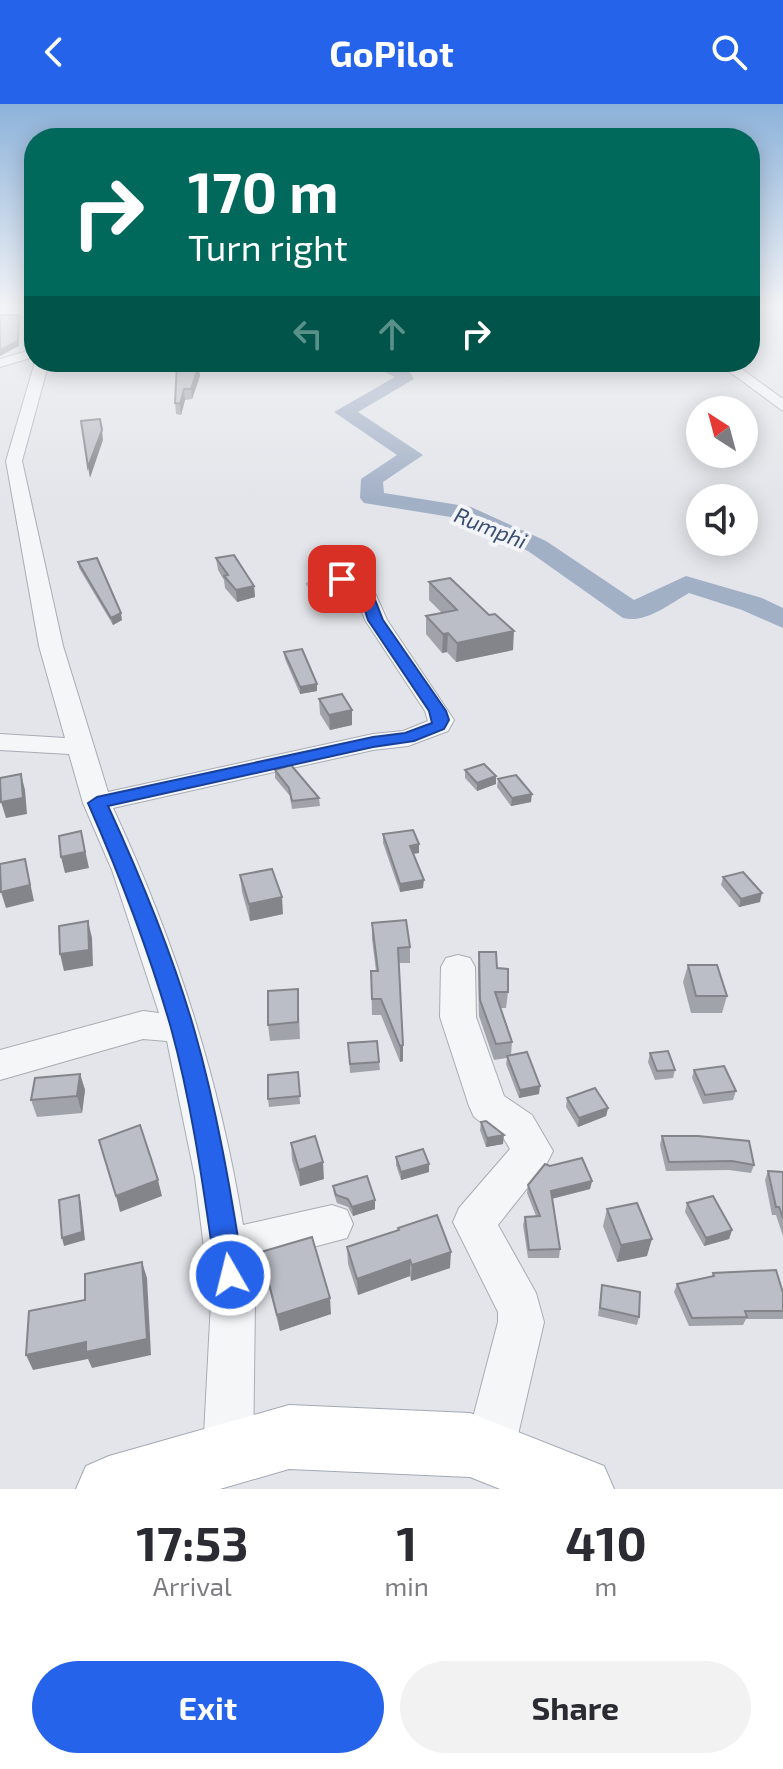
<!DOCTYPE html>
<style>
:root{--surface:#fff;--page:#f2f2f3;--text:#2b2b33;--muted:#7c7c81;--accent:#2563eb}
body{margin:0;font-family:"Exo 2",sans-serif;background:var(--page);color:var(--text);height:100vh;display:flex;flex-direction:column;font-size:30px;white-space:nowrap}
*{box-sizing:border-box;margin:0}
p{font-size:26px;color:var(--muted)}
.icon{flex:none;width:44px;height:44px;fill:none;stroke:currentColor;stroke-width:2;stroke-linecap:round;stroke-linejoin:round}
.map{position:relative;height:1385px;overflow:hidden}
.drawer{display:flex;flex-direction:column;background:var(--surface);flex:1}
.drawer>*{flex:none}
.banner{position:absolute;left:24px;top:24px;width:736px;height:244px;border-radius:32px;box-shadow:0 4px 20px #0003;background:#00695c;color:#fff;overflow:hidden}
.needle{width:52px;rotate:324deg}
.controls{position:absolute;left:686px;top:292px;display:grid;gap:16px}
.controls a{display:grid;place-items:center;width:72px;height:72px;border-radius:50%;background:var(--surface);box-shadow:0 4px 20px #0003;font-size:40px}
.pin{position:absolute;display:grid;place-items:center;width:68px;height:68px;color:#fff;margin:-34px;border-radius:16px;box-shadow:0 4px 12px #0006}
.me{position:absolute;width:88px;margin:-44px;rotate:352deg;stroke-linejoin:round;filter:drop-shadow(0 0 6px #0008)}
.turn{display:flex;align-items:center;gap:28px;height:168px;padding:0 32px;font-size:36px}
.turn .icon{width:104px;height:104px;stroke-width:2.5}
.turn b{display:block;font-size:56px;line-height:68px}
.lanes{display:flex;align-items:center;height:76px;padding:0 32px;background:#0003;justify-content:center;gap:40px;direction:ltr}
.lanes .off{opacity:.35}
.eta{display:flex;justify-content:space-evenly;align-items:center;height:136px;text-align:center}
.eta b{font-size:48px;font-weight:700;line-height:56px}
.button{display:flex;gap:16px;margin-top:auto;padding:16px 32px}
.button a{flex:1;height:92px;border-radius:48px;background:var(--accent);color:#fff;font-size:32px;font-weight:700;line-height:92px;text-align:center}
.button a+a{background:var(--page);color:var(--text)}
header{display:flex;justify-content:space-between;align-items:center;height:104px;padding:0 32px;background:var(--accent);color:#fff;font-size:36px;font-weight:700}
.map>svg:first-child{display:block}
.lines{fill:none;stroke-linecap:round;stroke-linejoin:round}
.river{fill:#a2b0c6;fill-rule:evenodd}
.minor-casing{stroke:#a8acb4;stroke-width:2}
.major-casing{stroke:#a3a9b4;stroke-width:2}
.minor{fill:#f5f6f8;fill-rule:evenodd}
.major{fill:#fff;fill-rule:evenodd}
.wall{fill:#a1a3aa}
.shaded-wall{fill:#83858b}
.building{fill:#bbbec6;stroke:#83858b;stroke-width:2}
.route{fill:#2563eb;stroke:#184099;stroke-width:2}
.labels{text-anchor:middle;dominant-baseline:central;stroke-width:8;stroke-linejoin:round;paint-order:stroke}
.far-water-label{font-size:22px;font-style:italic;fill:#3a4e71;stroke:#f2f4f7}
</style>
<header><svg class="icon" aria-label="back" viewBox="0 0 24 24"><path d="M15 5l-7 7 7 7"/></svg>GoPilot<svg class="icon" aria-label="search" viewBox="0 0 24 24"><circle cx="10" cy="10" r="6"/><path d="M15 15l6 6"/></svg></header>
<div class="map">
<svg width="783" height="1385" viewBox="0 0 783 1385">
<rect width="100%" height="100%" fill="#e3e5ea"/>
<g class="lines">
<path class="river" d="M364,258H392L406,262L414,275L358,308L423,351L383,378L384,389L471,403L546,437L634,496L686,472L762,494L783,504V524L742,506L689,489C669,500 646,520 623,514L528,447L457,414L364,399L360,394L361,375L397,351L334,308L395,273Z"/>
<defs>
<g id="minor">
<rect x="0" y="205" width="34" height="8"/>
<path d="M34,245V253L0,263V255Z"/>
<path d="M35,258H49L22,357L63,542L108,688L373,630L403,627L428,617L425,607L365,516L355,489L347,483L311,484L307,480L318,474L351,470L372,482L387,516L454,616L448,627L408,642L373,646L113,704C175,837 220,977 243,1121L332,1101L347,1106L353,1120L347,1134L249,1160L255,1198L253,1350L246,1368L228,1375L210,1368L203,1350L211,1198L195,1073L167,937L143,935L0,976V946L143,907L159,909L112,766L83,699L69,650L0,646V630L65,634L39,542L6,357Z"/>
<path d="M716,258H732L783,295V307Z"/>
<path d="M458,851L470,854L475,863L476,913L504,992L532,1011L553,1047L547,1059L498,1121L536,1189L544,1218L514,1348L507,1366L489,1373L471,1366L464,1348L498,1218V1208L453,1118L459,1104L510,1045L504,1035L474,1013L469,1002L440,913L441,863L446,854Z"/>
</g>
<path id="major" d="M289,1301L470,1309L604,1362L614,1385H500L470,1373L289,1365L220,1385H76L86,1362L109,1352Z"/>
</defs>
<use href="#minor" class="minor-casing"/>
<use href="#major" class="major-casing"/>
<use href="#minor" class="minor"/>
<use href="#major" class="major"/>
</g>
<g class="wall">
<path d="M177,258H196L195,261L200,272L192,295L185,296L181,311L176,310L175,299Z"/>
<path d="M216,454L254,482L255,493L237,498L225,484L224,476L218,466Z"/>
<path d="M78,458L122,516L113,521L79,464Z"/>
<path d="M429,478L513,546L456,558L447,548L442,549L426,530V512L442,509L429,496Z"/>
<path d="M284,548L317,587L300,590L285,555Z"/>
<path d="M319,595L352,621L330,626L320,610Z"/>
<path d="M275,666L319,694L320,702L292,705L290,692L275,674Z"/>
<path d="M465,666L496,672V680L477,687L465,674Z"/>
<path d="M498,675L531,698L511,702L497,683Z"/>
<path d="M383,730L419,740V749L413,750L423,784L400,788L383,739Z"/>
<path d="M240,771L283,810L250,817L242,788Z"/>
<path d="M723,773L760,798L739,803L721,781Z"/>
<path d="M372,819L410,843V859H399L403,941V957L400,958L381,911H372L371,867H376L372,835Z"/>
<path d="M479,848L497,864L508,888L506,904H501L512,938L511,951L539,990L519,994L506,960L507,954L494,956L479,912L478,864Z"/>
<path d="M688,861L727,892L722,909H691L683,878Z"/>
<path d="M298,885L300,935L270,937L268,921Z"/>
<path d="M348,939L379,958L380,966L350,969Z"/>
<path d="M650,949L675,966L673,974L655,976L648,958Z"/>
<path d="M694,966L736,987L733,996L703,1000L692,974Z"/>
<path d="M298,968L300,1000L269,1003L268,995Z"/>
<path d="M80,970L85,986L82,1009L37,1013L31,996Z"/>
<path d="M567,994L608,1004L606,1012L578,1023L566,1003Z"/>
<path d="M481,1018L503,1040L486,1043L480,1026Z"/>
<path d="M662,1032L754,1061L751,1069L729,1066L666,1067L660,1041Z"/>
<path d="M291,1039L324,1075L300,1082L292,1056Z"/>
<path d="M396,1053L429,1068L401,1076L396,1061Z"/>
<path d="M768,1067L783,1068V1132L776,1111H772L765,1076Z"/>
<path d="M592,1077L590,1085L552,1095L560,1145L559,1154H528L523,1121L525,1113L536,1112L527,1089L528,1081Z"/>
<path d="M333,1082L375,1096V1105L353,1112L348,1103L337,1099L334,1090Z"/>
<path d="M687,1099L732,1126L729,1135L704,1142L685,1108Z"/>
<path d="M607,1105L647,1152L617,1158L603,1122Z"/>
<path d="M398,1124L450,1164L411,1177L410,1172L358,1191L348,1160L347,1143L398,1127Z"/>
<path d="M261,1148L331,1210L280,1227L264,1165Z"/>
<path d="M713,1169L783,1189V1215H746L743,1221L689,1222L674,1188L677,1180L712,1172Z"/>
<path d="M602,1181L639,1213L637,1221L598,1212Z"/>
</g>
<g class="shaded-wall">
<path d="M19,211V242L0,252V246Z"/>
<path d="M199,261L200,272L192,295L191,285Z"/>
<path d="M184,285L185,296L181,311L180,300Z"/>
<path d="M102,326L103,336L90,374L88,363Z"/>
<path d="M254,482L255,493L237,498L236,486Z"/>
<path d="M121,509L122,516L113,521L111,514Z"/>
<path d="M514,527L513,546L456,558L457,539Z"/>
<path d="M448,529L447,548L442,549L443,530Z"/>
<path d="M317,580V587L300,590V583Z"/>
<path d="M352,606V621L330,626L329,611Z"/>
<path d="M21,670L25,686L27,710L6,714L1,698Z"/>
<path d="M496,672V680L477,687V679Z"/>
<path d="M532,690L531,698L511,702L512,694Z"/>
<path d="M81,727L89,764L65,769L61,753Z"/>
<path d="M419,740V749L410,750V742Z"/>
<path d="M25,755L34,797L6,804L1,788Z"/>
<path d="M424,776L423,784L400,788V780Z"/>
<path d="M762,789L760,798L739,803L741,795Z"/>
<path d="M282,793L283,810L250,817L249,800Z"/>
<path d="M88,817L92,834L93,862L64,867L60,850Z"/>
<path d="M403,941V957L400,958V942Z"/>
<path d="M80,970L85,986L82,1009L77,992Z"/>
<path d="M540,982L539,990L519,994L520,986Z"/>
<path d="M608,1004L606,1012L578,1023L579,1014Z"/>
<path d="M504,1031L503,1040L486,1043L487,1034Z"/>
<path d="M323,1058L324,1075L300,1082L299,1066Z"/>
<path d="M429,1060V1068L401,1076V1068Z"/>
<path d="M158,1076L162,1092L120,1108L116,1092Z"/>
<path d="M592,1077L590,1085L550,1095L551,1087Z"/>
<path d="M79,1091L81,1099L85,1136L64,1142L62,1134Z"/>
<path d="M375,1096V1105L353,1112L352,1103Z"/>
<path d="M732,1126L729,1135L704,1142L706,1134Z"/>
<path d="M652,1135L647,1152L617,1158L621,1141Z"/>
<path d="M451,1148L450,1164L411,1177L412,1161Z"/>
<path d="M410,1156V1172L358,1191L357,1175Z"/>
<path d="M142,1158L147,1174L151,1251L92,1264L88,1255L33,1266L26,1251Z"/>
<path d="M330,1194L331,1210L280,1227L277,1211Z"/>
</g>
<g class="building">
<path d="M0,211H19L18,237L0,246Z"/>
<path d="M177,258H192L191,262L199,261L191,285H184L180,300L175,299Z"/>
<path d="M100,315L102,326L88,363L81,317Z"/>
<path d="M234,451L254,482L236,486L224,472L228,471L216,454Z"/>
<path d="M97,454L121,509L111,514L78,458Z"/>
<path d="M450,474L489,511L495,510L514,527L457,539L448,529L443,530L426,512L457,506L429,478Z"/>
<path d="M302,545L317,580L300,583L284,548Z"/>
<path d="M342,590L352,606L329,611L319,595Z"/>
<path d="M484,660L496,672L477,679L465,666Z"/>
<path d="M291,661L319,694L292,697L289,684L275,666Z"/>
<path d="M21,670L23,694L1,698L0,674Z"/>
<path d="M516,671L532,690L512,694L498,675Z"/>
<path d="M413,726L419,740L410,742L424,776L400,780L383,730Z"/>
<path d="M81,727L85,748L61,753L59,732Z"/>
<path d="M25,755L30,781L1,788L0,760Z"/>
<path d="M272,765L282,793L249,800L240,771Z"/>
<path d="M743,768L762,789L741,795L723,773Z"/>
<path d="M406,816L410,843L398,844L403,941L400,942L381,895H372L371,867H378L372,819Z"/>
<path d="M88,817L89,846L60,850L59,822Z"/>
<path d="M479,848H496L497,864L508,865V888H495L512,938L496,940L480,896Z"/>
<path d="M688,861H717L727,892H696Z"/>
<path d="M298,885V918L268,921V887Z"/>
<path d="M377,937L379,958L350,960L348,939Z"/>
<path d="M668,947L675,966L657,967L650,949Z"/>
<path d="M527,948L540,982L520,986L507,952Z"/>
<path d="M724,962L736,987L705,991L694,966Z"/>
<path d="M298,968L300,992L268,995V971Z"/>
<path d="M80,970L77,992L31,996L35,974Z"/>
<path d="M595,984L608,1004L579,1014L567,994Z"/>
<path d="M486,1017L504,1031L487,1034L481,1018Z"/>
<path d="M140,1021L158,1076L116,1092L99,1036Z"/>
<path d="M315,1032L323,1058L299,1066L291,1039Z"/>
<path d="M662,1032H698L749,1037L754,1061L732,1057L669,1058Z"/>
<path d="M423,1045L429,1060L401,1068L396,1053Z"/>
<path d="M582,1054L592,1077L551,1087L560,1145L529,1146L525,1113L540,1112L528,1081L545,1060L550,1062Z"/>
<path d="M768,1067L783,1068V1114L779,1103H776Z"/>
<path d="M367,1072L375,1096L352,1103L348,1095L336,1091L333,1082Z"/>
<path d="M79,1091L82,1128L62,1134L59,1096Z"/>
<path d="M713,1092L732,1126L706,1134L687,1099Z"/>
<path d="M637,1099L652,1135L621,1141L607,1105Z"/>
<path d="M437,1111L451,1148L412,1161L410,1156L357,1175L347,1143L399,1126L398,1124Z"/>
<path d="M312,1133L330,1194L277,1211L261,1148Z"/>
<path d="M142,1158L147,1235L86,1248V1238L26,1251L29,1207L85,1196V1170Z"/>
<path d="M776,1166L783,1189V1207H745L747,1213L692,1214L677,1180L714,1172L713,1169Z"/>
<path d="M602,1181L640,1188L639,1213L600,1204Z"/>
</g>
<linearGradient id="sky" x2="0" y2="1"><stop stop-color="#8cb2da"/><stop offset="0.51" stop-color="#f2f3f6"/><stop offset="1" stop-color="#f2f3f6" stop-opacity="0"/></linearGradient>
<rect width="783" height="396" fill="url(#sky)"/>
<path class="route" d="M337,472L355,473L370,483L383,516L446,607L449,616L444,625L414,637L373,643L108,702C141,774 172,849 194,925C217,1005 231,1089 244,1171L240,1181L230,1185L220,1181L216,1171C204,1089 193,1004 171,924C149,847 120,772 88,699L97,693L373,633L405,629L432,619L429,607L368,516L359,488L347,480L337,478Z"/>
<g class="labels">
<g class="far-water-label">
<text transform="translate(491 423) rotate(22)">Rumphi</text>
</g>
</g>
</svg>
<div class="controls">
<a><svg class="needle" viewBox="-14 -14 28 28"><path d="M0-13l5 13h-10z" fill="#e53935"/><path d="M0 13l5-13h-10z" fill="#7c7c81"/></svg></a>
<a><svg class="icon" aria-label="sound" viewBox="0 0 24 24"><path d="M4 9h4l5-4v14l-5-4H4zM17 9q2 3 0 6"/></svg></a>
</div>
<div class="pin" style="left:342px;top:475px;background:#d93025"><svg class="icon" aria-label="arrive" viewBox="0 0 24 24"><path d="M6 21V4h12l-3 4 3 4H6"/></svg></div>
<svg class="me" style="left:230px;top:1171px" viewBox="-20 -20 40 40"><circle r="17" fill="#2563eb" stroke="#fff" stroke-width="3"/><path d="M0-11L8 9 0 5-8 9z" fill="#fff"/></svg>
<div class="banner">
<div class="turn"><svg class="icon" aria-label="right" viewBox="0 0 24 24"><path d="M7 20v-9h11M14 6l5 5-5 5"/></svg><div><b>170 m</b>Turn right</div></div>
<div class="lanes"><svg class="icon off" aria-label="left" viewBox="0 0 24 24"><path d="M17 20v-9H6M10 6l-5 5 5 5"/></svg><svg class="icon off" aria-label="ahead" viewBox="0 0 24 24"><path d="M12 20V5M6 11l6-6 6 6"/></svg><svg class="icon" aria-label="right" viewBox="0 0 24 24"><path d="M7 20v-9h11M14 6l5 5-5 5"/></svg></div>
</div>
</div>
<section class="drawer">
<div class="eta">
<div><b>17:53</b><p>Arrival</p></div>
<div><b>1</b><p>min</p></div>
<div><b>410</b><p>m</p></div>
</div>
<div class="button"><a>Exit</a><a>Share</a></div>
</section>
